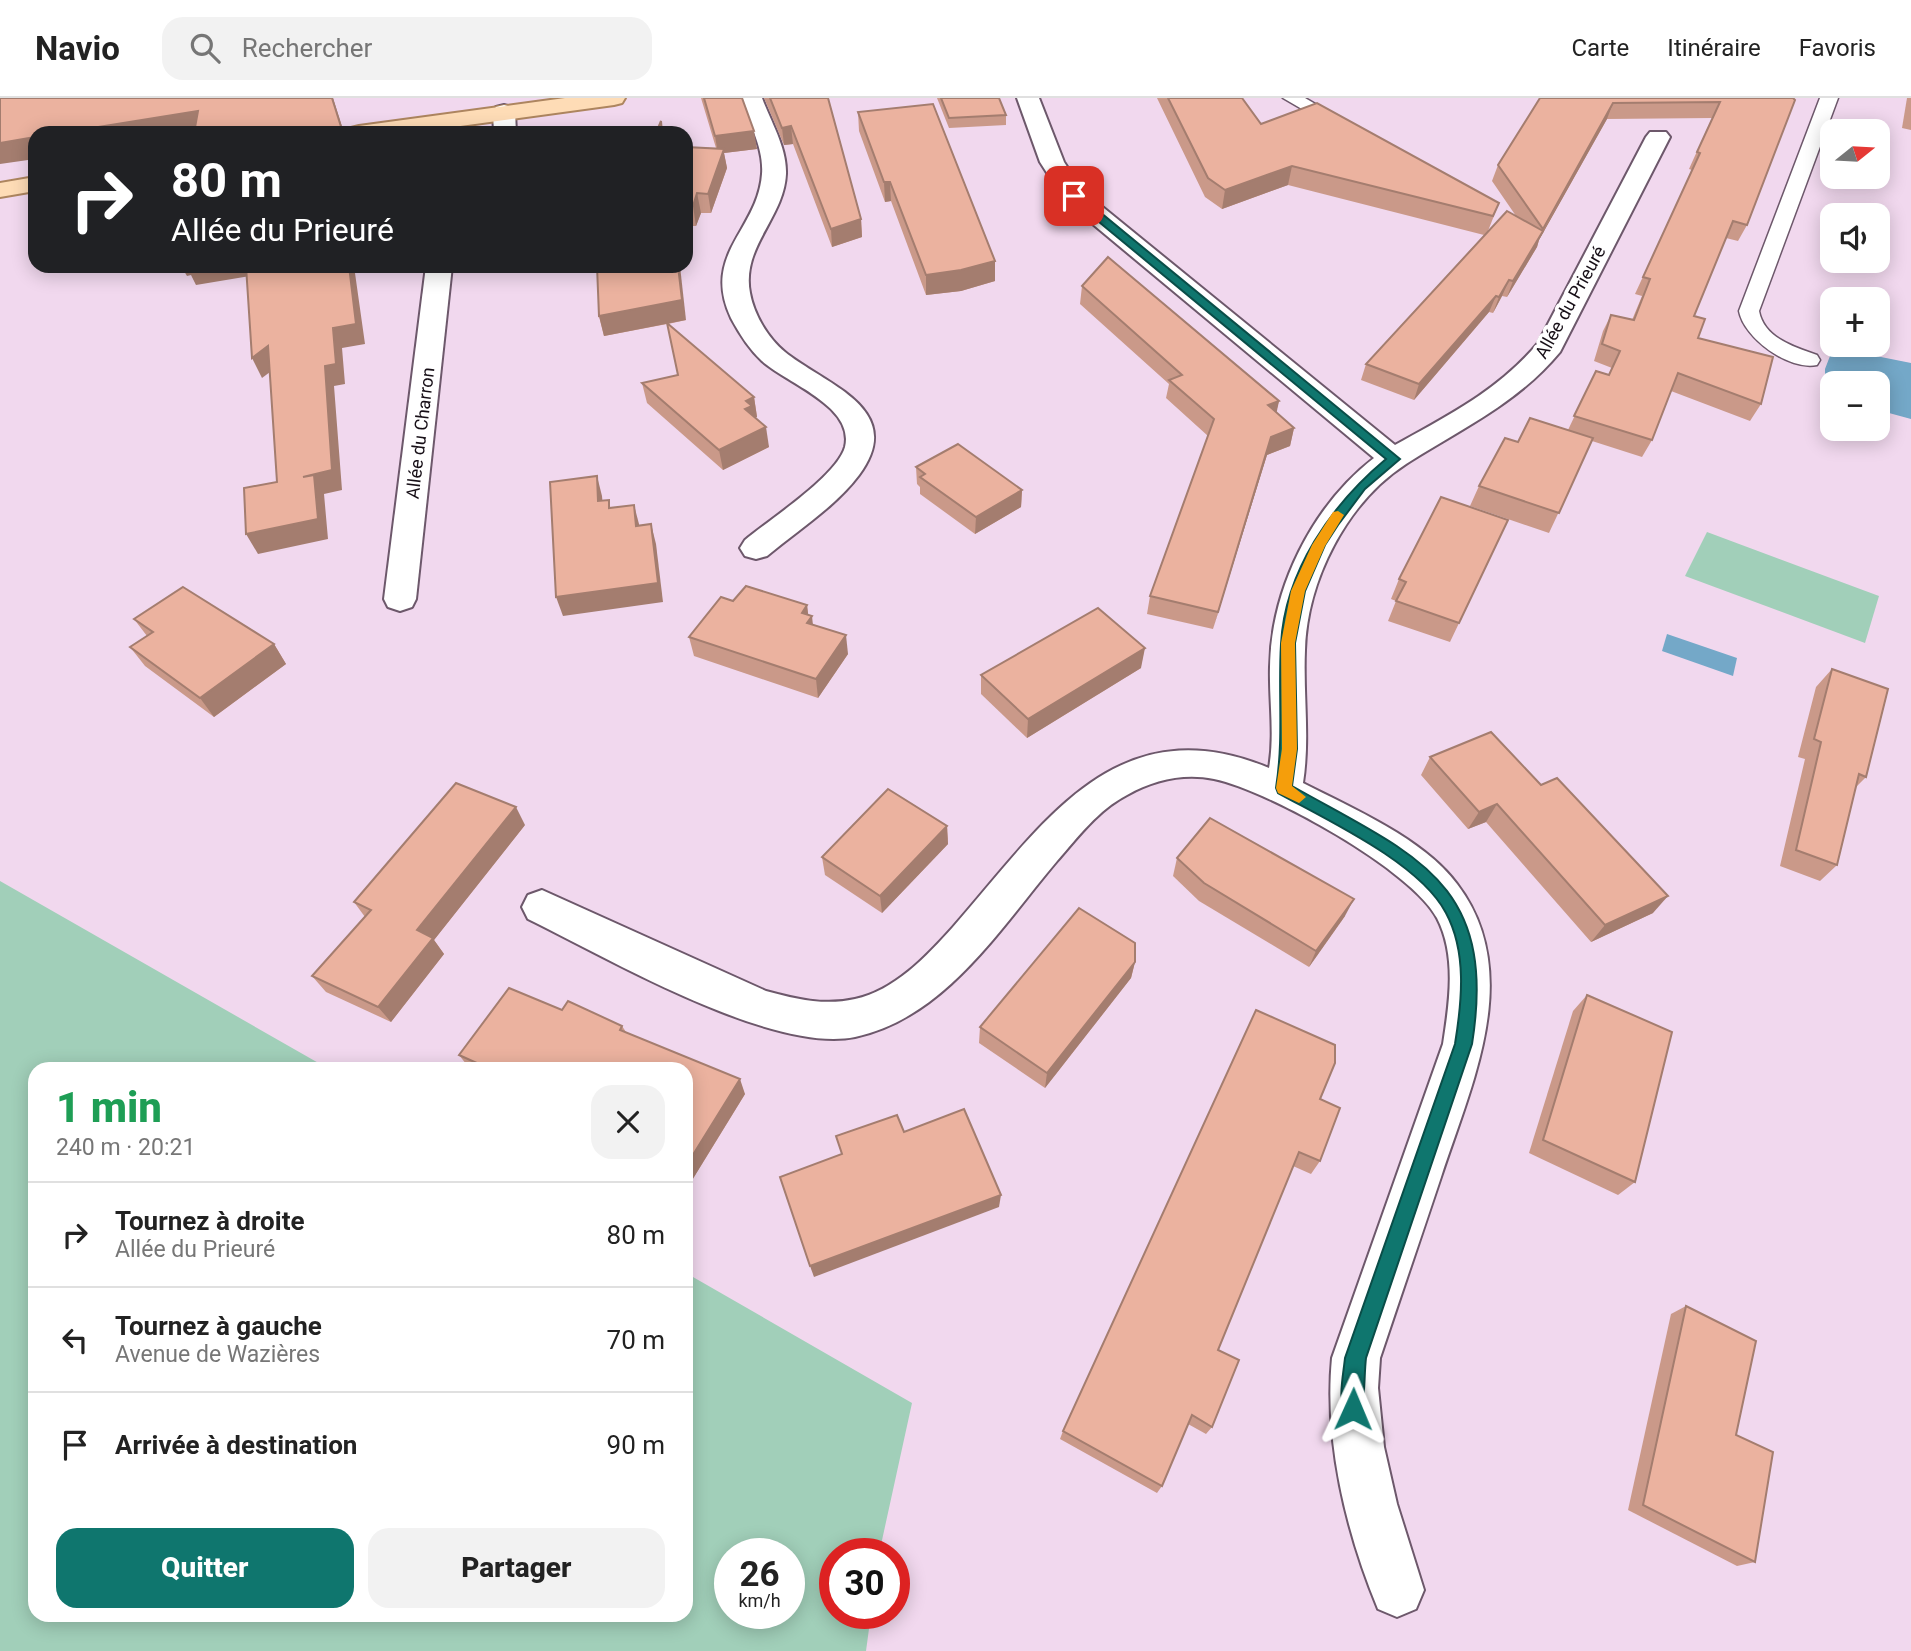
<!DOCTYPE html>
<html lang="fr">
<meta charset="utf-8">
<style>
:root{--surface:#fff;--page:#f2f2f2;--text:#222;--muted:#767676;--line:#e0e0e0;--accent:#0f766e}
body{margin:0;font-family:Roboto,sans-serif;background:var(--page);color:var(--text);height:100vh;display:flex;flex-direction:column;font-size:26px;white-space:nowrap}
*{box-sizing:border-box;margin:0}
p{font-size:23px;color:var(--muted)}
.icon{flex:none;width:38px;height:38px;fill:none;stroke:currentColor;stroke-width:2;stroke-linecap:round;stroke-linejoin:round}
.map{position:relative;flex:1;overflow:hidden}
.details{position:absolute;left:28px;top:964px;width:665px;height:560px;display:flex;flex-direction:column;background:var(--surface);border-radius:21px;box-shadow:0 4px 18px #0003}
.details>*{flex:none}
.banner{position:absolute;left:28px;top:28px;width:665px;height:147px;border-radius:21px;box-shadow:0 4px 18px #0003;background:#202124;color:#fff;overflow:hidden}
.needle{width:46px;rotate:72deg}
.fabs{position:absolute;left:1820px;top:21px;display:grid;gap:14px}
.fabs a{display:grid;place-items:center;width:70px;height:70px;border-radius:14px;background:var(--surface);box-shadow:0 4px 18px #0003;font-size:35px}
.speed{position:absolute;left:714px;top:1440px;display:flex;gap:14px;font-size:35px;font-weight:700;text-align:center}
.speed>*{display:grid;place-content:center;width:91px;height:91px;border-radius:50%;background:var(--surface);box-shadow:0 4px 18px #0003;line-height:1}
.speed small{font-size:18px;font-weight:400}
.speed .limit{border:10px solid #d22;background:#fff;color:#111}
.pin{position:absolute;display:grid;place-items:center;width:60px;height:60px;color:#fff;margin:-30px;border-radius:14px;box-shadow:0 4px 10px #0006}
.me{position:absolute;width:77px;margin:-38px;rotate:1deg;stroke-linejoin:round;filter:drop-shadow(0 0 5px #0008)}
.turn{display:flex;align-items:center;gap:24px;height:147px;padding:0 28px;font-size:32px}
.turn .icon{width:91px;height:91px;stroke-width:2.5}
.turn b{display:block;font-size:49px;line-height:60px}
.round{display:grid;place-items:center;flex:none;width:74px;height:74px;border-radius:21px;background:var(--page)}
.overview{display:flex;align-items:center;justify-content:space-between;height:119px;padding:0 28px}
h1{font-size:42px;font-weight:800;line-height:52px;color:#1e9e55}
.cta{display:flex;gap:14px;margin-top:auto;padding:14px 28px}
.cta a{flex:1;height:80px;border-radius:21px;background:var(--accent);color:#fff;font-size:28px;font-weight:800;line-height:80px;text-align:center}
.cta a+a{background:var(--page);color:var(--text)}
ul{padding:0;list-style:none}
li{display:flex;align-items:center;gap:21px;height:105px;padding:0 28px;border-top:2px solid var(--line)}
li div{flex:1}
li b{display:block;font-size:26px}
li em{font-style:normal}
header{display:flex;align-items:center;gap:42px;box-sizing:border-box;height:98px;padding:0 35px;background:var(--surface);border-bottom:2px solid var(--line)}
header strong{font-size:33px}
nav{display:flex;gap:38px;margin-inline-start:auto;font-size:24px}
.search{width:490px;height:63px;background:var(--page);display:flex;align-items:center;gap:18px;box-sizing:border-box;padding:0 24px;border-radius:21px;color:var(--muted);font-size:26px}
.map>svg:first-child{display:block}
.green{fill:#a1cfb9;fill-rule:evenodd}
.water{fill:#74a8c8}
.lines{fill:none;stroke-linecap:round;stroke-linejoin:round}
.lane-casing{stroke:#6d586b;stroke-width:3}
.street-casing{stroke:#6d586b;stroke-width:4}
.primary-casing{stroke:#ad855f;stroke-width:4}
.lane{fill:#fff;fill-rule:evenodd}
.street{fill:#fff;fill-rule:evenodd}
.primary{fill:#fedcb6;fill-rule:evenodd}
.wall{fill:#ca9989}
.shaded-wall{fill:#a47d6f}
.building{fill:#ebb29f;stroke:#a47d6f;stroke-width:2}
.route{fill:#0f766e;stroke:#0a4d48;stroke-width:2}
.slow{fill:#f59e0b}
.labels{text-anchor:middle;dominant-baseline:central;stroke-width:7;stroke-linejoin:round;paint-order:stroke}
.far-street-label{font-size:18px;fill:#170f17;stroke:#fff}
</style>
<header>
<strong>Navio</strong>
<div class="search"><svg class="icon" aria-label="search" viewBox="0 0 24 24"><circle cx="10" cy="10" r="6"/><path d="M15 15l6 6"/></svg>Rechercher</div>
<nav><a>Carte</a><a>Itinéraire</a><a>Favoris</a></nav>
</header>
<div class="map">
<svg width="1911" height="1553" viewBox="0 0 1911 1553">
<rect width="100%" height="100%" fill="#f1d8ee"/>
<g class="green">
<path d="M1707,434L1879,498L1865,545L1685,478Z"/>
<path d="M0,783L329,971H35V1517H686V1175L912,1305L879,1456H835V1516H871L866,1553H0ZM730,1456H789V1516H730Z"/>
</g>
<g class="water">
<path d="M1851,253L1911,265V321L1878,312V285H1832V294L1825,289V271L1830,258L1839,254Z"/>
<path d="M1667,536L1737,560L1733,578L1662,553Z"/>
</g>
<g class="lines">
<defs>
<g id="lane">
<path d="M1283,0H1305L1353,28L1350,32H1338Z"/>
<path d="M1820,0H1838L1759,213C1764,240 1794,249 1817,257L1820,262L1817,267C1789,273 1744,240 1739,213Z"/>
</g>
<g id="street">
<path d="M740,0H762C771,24 787,50 786,76C784,120 741,149 750,195C754,217 768,240 785,254C826,287 908,311 859,377C835,409 798,432 767,458L756,461L745,458L740,450L745,442C769,422 837,378 845,349C855,308 786,285 762,263C749,251 739,235 731,220C701,156 758,132 762,76C764,50 749,24 740,0Z"/>
<path d="M1017,0H1039L1064,64L1083,93L1395,347C1447,318 1499,292 1538,245L1646,39L1650,34H1666L1670,39L1560,254C1517,306 1461,331 1406,366C1347,404 1307,482 1305,552C1303,597 1310,640 1303,685C1352,710 1424,741 1457,786C1525,875 1471,987 1441,1079C1421,1139 1400,1200 1380,1260L1378,1290L1384,1349L1397,1406L1424,1492L1416,1511L1397,1519L1378,1511C1346,1434 1324,1343 1332,1260L1443,946C1449,907 1457,858 1437,820C1412,772 1268,692 1214,681C1183,675 1154,682 1127,697C1098,712 1078,739 1057,763C1001,829 945,920 855,939C771,956 606,859 528,821L522,809L528,797L542,792L766,893C795,901 825,908 855,901C894,893 927,858 953,829C1042,728 1115,606 1269,670C1275,636 1269,603 1270,569C1271,491 1312,408 1374,360L1065,103L1040,64Z"/>
<path d="M504,7L512,9L515,14L516,35H494L493,14L496,9Z"/>
<path d="M426,168H452L416,501L412,509L400,513L388,509L384,501Z"/>
</g>
<g id="primary">
<path d="M565,0H625L622,5L614,7L409,35H348L351,30L359,28Z"/>
<path d="M35,79V93L0,99V85Z"/>
</g>
</defs>
<use href="#lane" class="lane-casing"/>
<use href="#street" class="street-casing"/>
<use href="#primary" class="primary-casing"/>
<use href="#lane" class="lane"/>
<use href="#street" class="street"/>
<use href="#primary" class="primary"/>
</g>
<g class="wall">
<path d="M701,0H742L757,51L724,55L727,70L711,115H701L696,128H686V49L716,50Z"/>
<path d="M764,0H828L861,121L862,139L832,149L793,46L784,47Z"/>
<path d="M937,0H999L1006,17V27L949,30Z"/>
<path d="M1157,0H1242L1261,26L1499,105L1488,133L1516,118L1492,83L1498,67L1540,0H1793L1747,127L1738,143L1726,140L1694,218L1698,240L1761,306L1750,323L1671,293L1652,342L1642,359L1592,343L1549,435L1470,408L1479,388L1518,344L1568,332L1596,273L1608,277L1612,270L1594,263L1603,233L1611,217L1632,222L1642,198L1635,196L1692,72L1689,71L1712,20L1607,21L1539,142L1537,149L1507,199L1502,198L1493,215L1489,214L1414,302L1361,282L1366,266L1484,137L1288,87L1222,111L1205,99Z"/>
<path d="M1907,0H1911V32L1902,30Z"/>
<path d="M858,14L995,163V183L961,193L926,197L891,103L885,104L859,33Z"/>
<path d="M1082,188L1279,303L1276,314L1294,330L1290,348L1267,357L1213,531L1147,516L1150,498L1208,338L1166,300L1169,286L1080,206Z"/>
<path d="M599,218L686,222L668,226L754,299L757,319L755,320L769,349L723,372L647,305L642,285L678,277L667,226L604,238Z"/>
<path d="M916,369L1022,392L1021,409L975,436L920,396V389L917,386Z"/>
<path d="M1508,422L1450,544L1388,523L1396,503L1391,501L1399,481Z"/>
<path d="M733,503L807,507L808,517L813,527L848,556L818,600L694,558L689,539Z"/>
<path d="M134,521L274,546L286,566L214,619L145,568L130,549L147,538Z"/>
<path d="M1141,570L1027,640L981,596V577Z"/>
<path d="M1832,571L1866,679L1856,689L1837,767L1820,783L1780,768L1805,661L1798,659L1816,589Z"/>
<path d="M1430,659L1653,815L1591,844L1486,724L1468,731L1421,677Z"/>
<path d="M525,727L434,842L444,856L391,924L326,894L312,878L365,819L354,804Z"/>
<path d="M947,728L948,746L882,815L825,777L822,759Z"/>
<path d="M1177,760L1345,818L1309,869L1199,803L1173,778Z"/>
<path d="M1135,864L1131,880L1045,990L979,945L980,929Z"/>
<path d="M1587,897L1635,1084L1618,1097L1529,1055L1573,913Z"/>
<path d="M562,912L622,928L626,934L745,996L686,1092V971H470L459,957Z"/>
<path d="M1320,1001V1063L1311,1076L1293,1068L1218,1252L1212,1329L1206,1336L1188,1326L1162,1388L1157,1395L1060,1341L1063,1333Z"/>
<path d="M1686,1208L1736,1337L1755,1464L1737,1468L1628,1412L1671,1216Z"/>
</g>
<g class="shaded-wall">
<path d="M332,0H333L344,35H343Z"/>
<path d="M1613,5L1607,21L1539,142L1537,149L1507,199L1513,183L1541,137Z"/>
<path d="M198,13L207,32L190,35H61Z"/>
<path d="M791,28L793,46L784,47L782,30Z"/>
<path d="M754,33L757,51L724,55L727,70L711,115L708,96L718,56L715,38Z"/>
<path d="M35,39V61L0,66V45Z"/>
<path d="M1292,68L1288,87L1222,111L1225,92Z"/>
<path d="M884,84H890L891,103L885,104Z"/>
<path d="M697,95L701,115L696,128L693,108Z"/>
<path d="M861,121L862,139L832,149L831,131Z"/>
<path d="M995,163V183L961,193L926,197V177Z"/>
<path d="M181,168H251L256,177L196,187L191,177L187,178Z"/>
<path d="M349,168H354L365,246L342,250L345,286L334,288L342,392L324,396L328,441L258,456L246,436L303,379L325,268Z"/>
<path d="M678,168H680L686,222L604,238L599,218Z"/>
<path d="M1509,182L1502,198L1493,215L1499,199Z"/>
<path d="M1496,198L1489,214L1414,302L1419,286Z"/>
<path d="M268,248L278,268L262,280L252,260Z"/>
<path d="M754,299L757,319L754,320L745,311L746,303Z"/>
<path d="M1279,303L1275,322L1268,307Z"/>
<path d="M766,329L769,349L723,372L719,352Z"/>
<path d="M1294,330L1290,348L1267,357L1213,531L1218,514L1271,339Z"/>
<path d="M597,378L602,398L604,423L598,403Z"/>
<path d="M1022,392L1021,409L975,436L976,419Z"/>
<path d="M634,407L639,426L641,448L636,428Z"/>
<path d="M651,426L656,446L663,504L563,518L556,499Z"/>
<path d="M807,507L809,523L812,518L814,537L802,515Z"/>
<path d="M846,537L848,556L818,600L816,581Z"/>
<path d="M274,546L286,566L214,619L200,600Z"/>
<path d="M1145,550L1141,570L1027,640L1028,621Z"/>
<path d="M1497,706L1486,724L1468,731L1479,714Z"/>
<path d="M516,709L525,727L434,842L444,856L391,924L378,909L417,832Z"/>
<path d="M947,728L948,746L882,815L880,798Z"/>
<path d="M1668,798L1653,815L1591,844L1605,827Z"/>
<path d="M1354,801L1345,818L1309,869L1316,853Z"/>
<path d="M1135,864L1131,880L1045,990L1047,975Z"/>
<path d="M740,981L745,996L686,1092V1068Z"/>
<path d="M1001,1097L999,1109L814,1179L810,1168Z"/>
</g>
<g class="building">
<path d="M0,0H332L343,35H194L198,13L61,35H35V39L0,45Z"/>
<path d="M704,0H742L754,33L715,38Z"/>
<path d="M770,0H828L861,121L831,131L791,28L782,30Z"/>
<path d="M941,0H999L1006,17L949,20Z"/>
<path d="M1168,0H1242L1261,26L1317,5L1499,105L1493,118L1292,68L1225,92L1208,80Z"/>
<path d="M1540,0H1793L1795,2L1747,127L1733,123L1694,218L1705,221L1698,240L1773,259L1761,306L1678,275L1652,342L1574,318L1596,273L1609,277L1620,253L1602,246L1611,217L1634,222L1650,181L1643,179L1700,55L1697,54L1720,4L1613,5L1543,131L1498,67Z"/>
<path d="M933,6L995,163L961,172L926,177L890,84H884L858,14Z"/>
<path d="M661,23L662,35H656Z"/>
<path d="M686,49L724,51L708,96L697,95L693,108H686Z"/>
<path d="M1507,113L1543,133L1513,183L1509,182L1499,199L1496,198L1419,286L1366,266Z"/>
<path d="M1108,159L1279,303L1268,307L1294,330L1271,339L1218,514L1150,498L1214,321L1169,282L1182,277L1082,188Z"/>
<path d="M246,168H349L356,226L333,230L336,266L325,268L332,372L303,379L314,377L318,421L246,436L244,390L277,384L268,248L252,260Z"/>
<path d="M597,168H678L682,202L599,218Z"/>
<path d="M667,225L754,299L746,303L752,308L745,311L766,329L719,352L642,285L678,277Z"/>
<path d="M1530,320L1593,340L1559,415L1479,388L1505,340L1518,344Z"/>
<path d="M958,346L1022,392L976,419L920,379L925,376L916,369Z"/>
<path d="M597,378L598,403L609,402V410L634,407L636,428L651,426L658,485L556,499L550,384Z"/>
<path d="M1441,399L1508,422L1459,525L1396,503L1406,484L1399,481Z"/>
<path d="M746,488L807,507L802,515L812,518L807,525L846,537L816,581L689,539L721,499L733,503Z"/>
<path d="M183,489L274,546L200,600L130,549L153,534L134,521Z"/>
<path d="M1098,510L1145,550L1028,621L981,577Z"/>
<path d="M1832,571L1888,591L1866,679L1859,676L1837,767L1796,752L1821,644L1814,641Z"/>
<path d="M1491,634L1541,687L1557,680L1668,798L1605,827L1497,706L1479,714L1430,659Z"/>
<path d="M456,685L516,709L417,832L433,840L378,909L312,878L371,812L354,804Z"/>
<path d="M888,691L947,728L880,798L822,759Z"/>
<path d="M1210,720L1354,801L1316,853L1204,785L1177,760Z"/>
<path d="M1079,810L1135,845V864L1047,975L980,929Z"/>
<path d="M509,890L562,912L568,903L622,928L620,932L740,981L686,1068V971H490L459,957Z"/>
<path d="M1587,897L1672,934L1635,1084L1543,1042Z"/>
<path d="M1256,912L1335,947V965L1320,1001L1340,1010L1320,1063L1299,1054L1218,1252L1239,1262L1212,1329L1192,1317L1162,1388L1063,1333Z"/>
<path d="M964,1011L1001,1097L810,1168L780,1079L842,1056L836,1038L897,1017L904,1034Z"/>
<path d="M1686,1208L1756,1243L1736,1337L1773,1354L1755,1464L1643,1407Z"/>
</g>
<path class="route" d="M1070,96H1078L1400,361L1365,391L1338,427L1325,447L1305,493L1295,545L1297,651L1292,688C1414,757 1498,783 1472,946L1366,1260C1364,1276 1365,1306 1360,1318L1353,1321L1345,1318C1338,1300 1343,1279 1345,1260L1455,946C1462,903 1467,854 1446,815C1420,765 1327,722 1278,695L1276,690C1284,639 1278,596 1281,546C1285,473 1331,407 1386,361L1070,100Z"/>
<path class="slow" d="M1338,413L1344,417L1325,448L1305,493L1295,545L1297,651L1292,688L1306,699L1299,705L1278,695L1276,690L1282,651L1281,545L1291,493L1312,447L1333,414Z"/>
<g class="labels">
<g class="far-street-label">
<text transform="translate(1570 204) rotate(-61)">Allée du Prieuré</text>
<text transform="translate(420 335) rotate(-83)">Allée du Charron</text>
</g>
</g>
</svg>
<div class="fabs">
<a><svg class="needle" viewBox="-14 -14 28 28"><path d="M0-13l5 13h-10z" fill="#e53935"/><path d="M0 13l5-13h-10z" fill="#767676"/></svg></a>
<a><svg class="icon" aria-label="sound" viewBox="0 0 24 24"><path d="M4 9h4l5-4v14l-5-4H4zM17 9q2 3 0 6"/></svg></a>
<a>+</a>
<a>−</a>
</div>
<div class="speed"><div>26<small>km/h</small></div><div class="limit">30</div></div>
<div class="pin" style="left:1074px;top:98px;background:#d93025"><svg class="icon" aria-label="arrive" viewBox="0 0 24 24"><path d="M6 21V4h12l-3 4 3 4H6"/></svg></div>
<svg class="me" style="left:1353px;top:1311px" viewBox="-20 -20 40 40"><path d="M0-17L14 15 0 8-14 15z" fill="#0f766e" stroke="#fff" stroke-width="4"/></svg>
<div class="banner">
<div class="turn"><svg class="icon" aria-label="right" viewBox="0 0 24 24"><path d="M7 20v-9h11M14 6l5 5-5 5"/></svg><div><b>80 m</b>Allée du Prieuré</div></div>
</div>
<section class="details">
<div class="overview"><div><h1>1 min</h1><p>240 m · 20:21</p></div><a class="round"><svg class="icon" aria-label="close" viewBox="0 0 24 24"><path d="M6 6l12 12M18 6L6 18"/></svg></a></div>
<ul>
<li><svg class="icon" aria-label="right" viewBox="0 0 24 24"><path d="M7 20v-9h11M14 6l5 5-5 5"/></svg><div><b>Tournez à droite</b><p>Allée du Prieuré</p></div><em>80 m</em></li>
<li><svg class="icon" aria-label="left" viewBox="0 0 24 24"><path d="M17 20v-9H6M10 6l-5 5 5 5"/></svg><div><b>Tournez à gauche</b><p>Avenue de Wazières</p></div><em>70 m</em></li>
<li><svg class="icon" aria-label="arrive" viewBox="0 0 24 24"><path d="M6 21V4h12l-3 4 3 4H6"/></svg><div><b>Arrivée à destination</b></div><em>90 m</em></li>
</ul>
<div class="cta"><a>Quitter</a><a>Partager</a></div>
</section>
</div>
